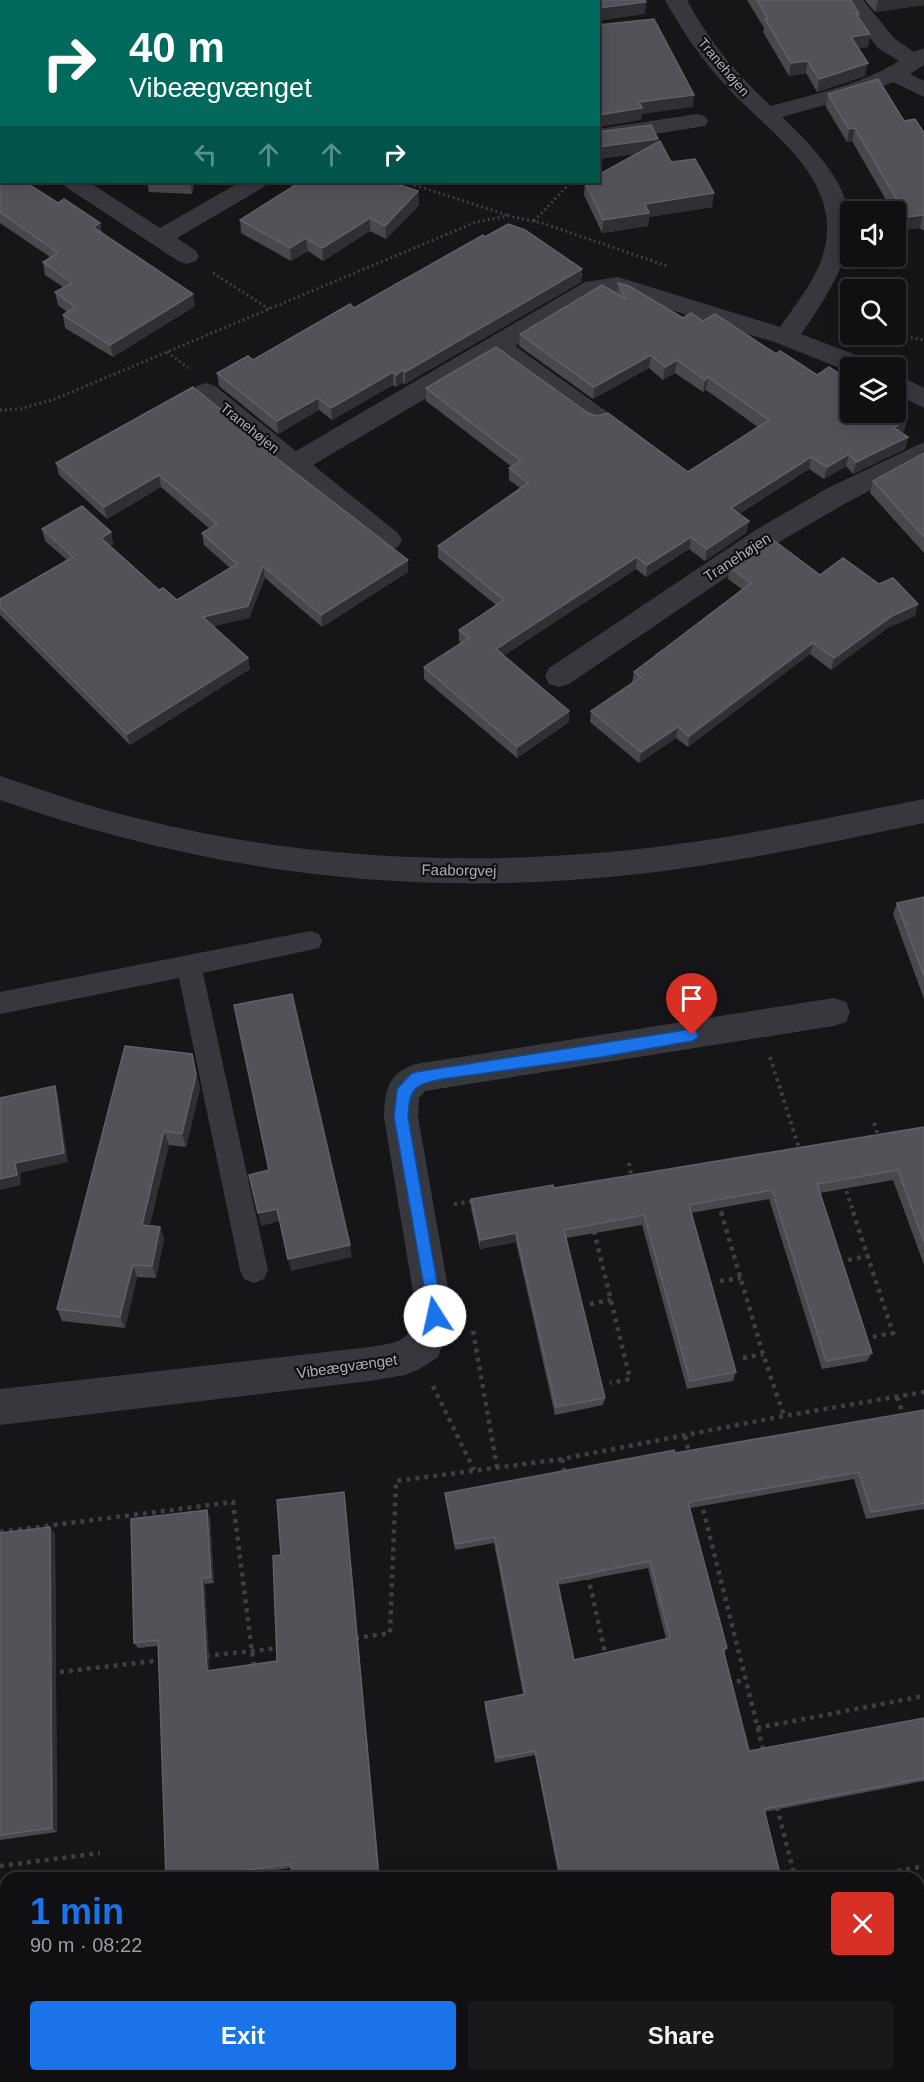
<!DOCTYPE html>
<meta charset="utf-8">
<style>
:root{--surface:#101012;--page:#19191b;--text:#f1f3f6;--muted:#9c9d9f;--line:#303032;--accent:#1a73e8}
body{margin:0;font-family:Helvetica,sans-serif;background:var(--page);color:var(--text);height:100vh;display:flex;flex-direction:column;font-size:22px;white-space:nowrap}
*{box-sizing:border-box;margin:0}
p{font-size:20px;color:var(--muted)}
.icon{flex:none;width:33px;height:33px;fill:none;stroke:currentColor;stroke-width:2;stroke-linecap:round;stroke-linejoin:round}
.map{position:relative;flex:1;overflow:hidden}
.drawer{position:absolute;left:0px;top:1872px;width:924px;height:210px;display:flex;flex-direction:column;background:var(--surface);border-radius:18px 18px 0 0;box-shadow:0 3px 15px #0003,0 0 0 2px var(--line)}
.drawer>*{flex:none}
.banner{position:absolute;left:0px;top:0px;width:600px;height:183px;box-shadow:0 3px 15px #0003,0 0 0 2px var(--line);background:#00695c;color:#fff;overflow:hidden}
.buttons{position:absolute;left:840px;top:201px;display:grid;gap:12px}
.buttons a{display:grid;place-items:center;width:66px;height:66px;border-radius:6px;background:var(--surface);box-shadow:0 3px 15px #0003,0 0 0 2px var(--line);font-size:30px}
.pin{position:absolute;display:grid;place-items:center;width:51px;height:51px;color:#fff;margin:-62px -26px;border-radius:50% 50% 50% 0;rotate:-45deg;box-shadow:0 0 6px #0007}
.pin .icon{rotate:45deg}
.me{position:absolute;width:66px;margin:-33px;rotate:350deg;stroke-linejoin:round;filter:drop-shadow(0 0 4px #0008)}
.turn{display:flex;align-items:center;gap:21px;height:126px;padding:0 30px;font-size:27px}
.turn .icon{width:78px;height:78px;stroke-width:2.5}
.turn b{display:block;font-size:42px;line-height:51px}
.lanes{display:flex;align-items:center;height:57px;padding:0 30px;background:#0003;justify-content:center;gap:30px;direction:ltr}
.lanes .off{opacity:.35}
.round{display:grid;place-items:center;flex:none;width:63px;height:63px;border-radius:6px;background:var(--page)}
.summary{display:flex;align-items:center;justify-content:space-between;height:102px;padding:0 30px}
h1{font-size:36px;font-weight:600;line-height:45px;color:var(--accent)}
.cta{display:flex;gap:12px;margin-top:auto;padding:12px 30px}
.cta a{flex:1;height:69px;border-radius:6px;background:var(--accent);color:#fff;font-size:24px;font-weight:600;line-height:69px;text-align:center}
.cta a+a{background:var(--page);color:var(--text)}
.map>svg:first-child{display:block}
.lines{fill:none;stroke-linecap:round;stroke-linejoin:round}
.path-far2{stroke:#3d3f44;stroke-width:3;stroke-dasharray:2 3;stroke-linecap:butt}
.path-far1{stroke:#3d3f44;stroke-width:4;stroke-dasharray:3 4.5;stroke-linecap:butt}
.path{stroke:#3d3f44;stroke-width:4.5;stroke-dasharray:4 5;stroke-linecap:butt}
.service{fill:#37383d;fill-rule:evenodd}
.minor{fill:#37383d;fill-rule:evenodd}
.tertiary{fill:#37383d;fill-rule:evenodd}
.wall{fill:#47494d;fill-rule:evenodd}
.shaded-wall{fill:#2f3033}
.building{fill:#525359;stroke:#5f6168;stroke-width:1.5;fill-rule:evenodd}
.route{fill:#1a73e8;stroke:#114b97;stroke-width:1.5}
.labels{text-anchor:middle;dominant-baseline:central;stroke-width:4.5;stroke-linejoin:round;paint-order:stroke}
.far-street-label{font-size:14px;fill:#a8adb8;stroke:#111113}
.street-label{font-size:15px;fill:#a8adb8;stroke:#111113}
</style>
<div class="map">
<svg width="924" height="2082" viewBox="0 0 924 2082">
<rect width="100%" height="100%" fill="#161618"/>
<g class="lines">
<g class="path-far2">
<path d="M405,182L507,215"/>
<path d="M534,221L571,182"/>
<path d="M213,273L269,309"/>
<path d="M891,334L924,340"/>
<path d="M167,352L188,368"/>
<path d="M0,410L20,409L55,399L476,222L509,216L542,223L667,266"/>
</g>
<g class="path-far1">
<path d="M770,1057L799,1148"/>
<path d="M874,1123L878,1135"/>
<path d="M629,1163L631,1175"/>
<path d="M844,1184L854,1214"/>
<path d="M454,1204L476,1201"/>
<path d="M719,1204L722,1214"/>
</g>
<g class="path">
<path d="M721,1212L763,1354L784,1416"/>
<path d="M853,1212L893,1333L872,1337"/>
<path d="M594,1231L630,1379L610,1383"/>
<path d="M848,1260L868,1256"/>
<path d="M720,1281L741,1278"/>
<path d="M590,1304L611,1300"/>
<path d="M473,1331L497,1467"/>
<path d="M743,1358L763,1354"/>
<path d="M433,1386L474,1470"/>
<path d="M897,1397L904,1417"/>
<path d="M685,1436L690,1456"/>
<path d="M562,1459L565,1475"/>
<path d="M701,1501L764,1753"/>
<path d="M0,1532L233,1502L254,1668"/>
<path d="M588,1576L606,1657"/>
<path d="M355,1638L390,1633L396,1481L562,1459L784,1416L924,1392"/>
<path d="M206,1656L279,1648"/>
<path d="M51,1673L163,1660"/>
<path d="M728,1683L745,1680"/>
<path d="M757,1728L924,1696"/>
<path d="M777,1807L795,1878"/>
<path d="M0,1866L100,1853"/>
<path d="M268,1867V1878"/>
<path d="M862,1878L924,1866"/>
<path d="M281,2076L282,2082"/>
<path d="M844,2076L846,2082"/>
</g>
<path class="service" d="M310,931L319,934L322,941L319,948L203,973L268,1270L264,1279L254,1283L244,1279L240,1270L179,978L0,1014V992Z"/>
<g class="minor">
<path d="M665,0H687C708,40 737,75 771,106C814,94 861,85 899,61L878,48L841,0H863L894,38L914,52L924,48V65L910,74L924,81V97L893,82L861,95L782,117C869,199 869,238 801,334L874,362L877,368H850V372L777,343L617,293L600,295L515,346L606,411L610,417L606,423L597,426L588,423L496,357L313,465L398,533L402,540L398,547L388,550L378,547L197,398L193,392L197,386L206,383L215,386L296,451L585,282L618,277L780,327C798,301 821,274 826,242C837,174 766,130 726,86C702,60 682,31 665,0Z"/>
<path d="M697,114L705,116L708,121L705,126L598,143V129Z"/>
<path d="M0,126L2,127V141L0,140Z"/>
<path d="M62,182H89L160,228L240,182H268L264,187L177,238L196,251L199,256L196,261L187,264L178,261L66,187Z"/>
<path d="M896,374L924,388V408L896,394Z"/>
<path d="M924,442V462L846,503L774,545L569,684L559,687L549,684L545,676L549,668L754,531L826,489Z"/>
<path d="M834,998L846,1002L850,1012L846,1022L834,1026L425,1091L419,1098L418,1117L453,1316L438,1357L418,1370L405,1375L370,1381L0,1425V1389L370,1347C397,1342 407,1344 417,1316L384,1117C385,1090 388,1073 416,1064Z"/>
</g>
<path class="tertiary" d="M0,776C46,791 92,808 140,819C284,855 437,865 584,854C699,846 812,821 924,799V823C812,846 699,871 584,879C381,895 192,867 0,800Z"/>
</g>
<g class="wall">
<path d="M747,0H850L859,14L858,17L870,34L868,47L858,48L865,76L817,92L806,73L789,76L763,32L764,28Z"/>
<path d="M865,0H924V5L875,12Z"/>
<path d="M828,94L904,121L924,133V230H922L920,228L904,230L896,215V212H893L852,141L847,142L826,107Z"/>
<path d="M658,142L671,162L712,207L649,217L648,226L602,233L584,195L585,182L636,154L598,159Z"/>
<path d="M0,165L58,203L100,223L102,233L195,306L113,357L65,328L63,315L67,312L58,305L55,292L63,287L45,275L43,262L50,257L0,223Z"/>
<path d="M147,182H195L192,194L149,192Z"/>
<path d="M418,191L419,205L386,239L370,231L323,261L308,251L291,261L241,233L240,220Z"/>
<path d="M485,237L582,269L581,282L405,384L403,383L396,387L393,385L332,420L319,410L278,434L219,386L217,373L253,360L354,308Z"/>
<path d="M618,283L683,318L703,321L776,354L817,375L907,419L904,431L902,433L908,437L905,449L853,474L846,466L824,479L809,469L739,514L749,521L746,533L705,561L689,549L646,577L636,569L503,656L569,711V722L517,758L424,679V667L461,643L459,641V630L496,605L438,558V546L520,488L509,480V468L512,467L426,401V388L588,413L688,472L758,427L706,390L703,392L675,373L663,380L649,368L593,399L519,346L520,334L617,294Z"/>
<path d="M252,439L408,560V572L322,627L265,578L249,618L214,626L250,669L130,745L0,615V599L67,560L45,541L42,529L111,532L113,544L110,546L159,590L177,600L230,568L204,545L202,533L210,529L161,487L107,519L59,475L56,463Z"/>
<path d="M924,453V553L870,493L873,481Z"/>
<path d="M730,567L820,575L915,616L889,627L831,670L810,654L688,747L676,738L639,763L590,722L591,711L632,683L634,672L743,590L728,579Z"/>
<path d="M924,897V999L893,914L897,903Z"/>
<path d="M192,1054L200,1089L186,1147L169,1145L149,1226L160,1227L164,1239L156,1278L137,1277L125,1328L62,1321L57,1309Z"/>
<path d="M924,1127V1265L893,1180L820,1193L872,1353L867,1361L822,1369L769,1199L691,1213L736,1372L733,1381L687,1389L642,1225L566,1238L605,1398L603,1405L555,1415L516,1242L480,1249L471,1208V1199L554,1188Z"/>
<path d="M924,1410V1509L866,1519L854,1479L690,1508L727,1648L724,1653L749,1751L924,1718V1781L764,1812L781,1878H559L535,1755L495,1763L485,1707V1702L523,1694L494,1543L455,1550L446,1500L445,1493ZM648,1568L666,1639L574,1660L558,1585Z"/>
<path d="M345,1499L291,1868L213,1878H166L158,1646L138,1648L134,1643L210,1517L214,1583L205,1584L209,1670L277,1661L281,1555Z"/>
<path d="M0,1533L55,1534L57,1832L0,1840Z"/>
</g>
<g class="shaded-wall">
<path d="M878,0H924V5L875,12Z"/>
<path d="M646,2L645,14L598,21V8Z"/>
<path d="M870,34L868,47L849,50L851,37Z"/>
<path d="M808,61L806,73L789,76L791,63Z"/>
<path d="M868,63L865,76L817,92L819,79Z"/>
<path d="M694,95L693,107L642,114L641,120L598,127V115L639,102Z"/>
<path d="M855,128L852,141L847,142L849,129Z"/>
<path d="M658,139L657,151L598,159V147Z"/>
<path d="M190,182H195L192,194Z"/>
<path d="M418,191L419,205L386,239L385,226Z"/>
<path d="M714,193L712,207L649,217L648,226L602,233L603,220L645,204Z"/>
<path d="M923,215L920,228L904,230L907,217Z"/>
<path d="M370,218V231L323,261L322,248Z"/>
<path d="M100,223L102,236L93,227Z"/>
<path d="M306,238L308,251L291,261L290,248Z"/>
<path d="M582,269L581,282L405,384V372Z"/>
<path d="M193,294L195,306L113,357L110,345Z"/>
<path d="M651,355L649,368L593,399L594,387Z"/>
<path d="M677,360L675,373L663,380L665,367Z"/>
<path d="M403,370V383L396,387V375Z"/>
<path d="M393,372V385L332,420L331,408Z"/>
<path d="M708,377L706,390L703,392L705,380Z"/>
<path d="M318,398L319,410L278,434L277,421Z"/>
<path d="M907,419L904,431L891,440L894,428Z"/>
<path d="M908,437L905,449L853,474L856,462Z"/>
<path d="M849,454L846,466L824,479L827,467Z"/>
<path d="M811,457L809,469L729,520L731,508Z"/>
<path d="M159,475L161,487L107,519L104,507Z"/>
<path d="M749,521L746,533L705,561L707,549Z"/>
<path d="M111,532L113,544L104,550L101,538Z"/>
<path d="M691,537L689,549L646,577L647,565Z"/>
<path d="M637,557L636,569L495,661L496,649Z"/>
<path d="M408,560V572L322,627L321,615Z"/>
<path d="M263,566L265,578L249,618L205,628L203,617Z"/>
<path d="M918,604L915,616L889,627L831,670L834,658L892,616Z"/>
<path d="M813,643L810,654L688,747L689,736Z"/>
<path d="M248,658L250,669L130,745L127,734Z"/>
<path d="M569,711V722L517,758V747Z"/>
<path d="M678,727L676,738L639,763L641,752Z"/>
<path d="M192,1054L200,1089L186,1147L182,1134Z"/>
<path d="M55,1086L58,1096L68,1162L20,1173L21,1185L0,1190V1179L15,1163Z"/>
<path d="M164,1131L169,1145L147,1238L142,1225Z"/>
<path d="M277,1209L280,1221L261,1226L258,1213Z"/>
<path d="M160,1227L164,1239L156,1278L152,1266Z"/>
<path d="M516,1233V1242L480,1249V1240Z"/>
<path d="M350,1245L352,1257L291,1271L288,1259Z"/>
<path d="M133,1265L137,1277L125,1328L120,1317Z"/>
<path d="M344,1492L345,1499L380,1878H379Z"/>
<path d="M207,1510L210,1517L214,1583L211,1577Z"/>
<path d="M50,1527L55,1534L57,1832L52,1828Z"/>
<path d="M202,1578L205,1584L210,1676L207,1671Z"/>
<rect x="253" y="2076" width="3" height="6"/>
</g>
<g class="building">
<path d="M75,0H141L143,2H72Z"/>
<path d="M300,0H452L453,1L301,2Z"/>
<path d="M456,0H645L646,2L598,8V2H456Z"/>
<path d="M757,0H851L859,14H856L870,34L851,37L868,63L819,79L808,61L791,63L765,19H768Z"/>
<path d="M654,19L694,95L639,102L642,108L598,115V25Z"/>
<path d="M878,79L904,121L915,119L924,133V216L923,215L907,217L855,128L849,129L828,94Z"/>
<path d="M651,125L658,139L598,147V132Z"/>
<path d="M660,141L671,162L695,159L714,193L645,204L649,213L603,220L585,182H598V175Z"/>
<path d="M0,165L2,166V182H25L58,203L64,199L100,223L93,227L193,294L110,345L63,315L75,307L55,292L72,283L43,262L58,253L0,212Z"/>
<path d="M300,182H391L418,191L385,226L370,218L322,248L306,238L290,248L240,220Z"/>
<path d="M508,224L525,230L582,269L405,372L403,370L396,375L393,372L331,408L318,398L277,421L217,373L248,356L253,360L350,304L354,308L483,235L485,237Z"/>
<path d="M618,283L629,286L683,318L691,313L703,321L715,314L776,354L780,351L817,375L829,367L850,381V412H896V411L907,419L894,428L908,437L856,462L849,454L827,467L811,457L731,508L749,521L707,549L691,537L647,565L637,557L496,649L569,711L517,747L424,667L469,638L459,630L504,600L438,546L528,483L509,468L521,461L426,388L496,347L588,413L597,416L608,413L688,472L769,420L708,377L705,380L677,360L665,367L651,355L594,387L520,334L602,285L626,299Z"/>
<path d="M193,387L252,435L249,437L408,560L321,615L263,566L248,606L203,617L248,658L127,734L0,607V599L73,557L42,529L82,506L111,532L101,538L159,590L163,588L177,600L237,564L202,533L217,524L159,475L104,507L56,463Z"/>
<path d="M924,453V537L873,481Z"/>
<path d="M772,539L820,575L843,558L879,584L893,578L918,604L892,616L834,658L813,643L689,736L678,727L641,752L591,711L641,677L634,672L751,583L730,567Z"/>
<path d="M924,897V976L897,903Z"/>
<path d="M292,994L350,1245L288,1259L277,1209L258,1213L249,1175L269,1170L234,1005Z"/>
<path d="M125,1046L192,1054L196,1075L182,1134L164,1131L142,1225L160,1227L152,1266L133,1265L120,1317L57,1309Z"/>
<path d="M55,1086L64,1153L15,1163L17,1175L0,1179V1098Z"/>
<path d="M924,1127V1242L898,1170L817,1184L872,1353L826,1361L772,1190L689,1205L736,1372L690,1381L644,1215L564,1230L605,1398L556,1407L516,1233L480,1240L471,1199L553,1185L554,1188Z"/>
<path d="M924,1410V1503L871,1512L859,1472L688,1502L727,1648L723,1649L749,1751L924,1718V1778L764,1809L781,1878H561L535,1751L496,1758L485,1702L525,1694L495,1537L455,1544L445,1493L674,1450L675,1453ZM650,1561L670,1638L574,1660L557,1580Z"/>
<path d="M344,1492L379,1878H292L291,1864L188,1878H166L158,1640L134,1643L131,1519L207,1510L211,1577L202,1578L207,1671L277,1661L273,1556L281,1555L277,1500Z"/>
<path d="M50,1527L52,1828L0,1835V1533Z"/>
<path d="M924,1892V1958L918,1959V1893Z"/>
<rect x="28" y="2076" width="225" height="6"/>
<path d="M315,2076H394L395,2082H315Z"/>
<path d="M599,2076H831L833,2082H600Z"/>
</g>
<path class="route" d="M692,1029L696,1031L698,1035L696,1039L692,1041L602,1057L442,1079C413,1085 410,1088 408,1117L443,1316L440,1321L435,1323L430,1321L394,1117L397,1089L411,1074L416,1072Z"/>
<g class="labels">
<g class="far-street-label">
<text transform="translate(724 67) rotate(50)">Tranehøjen</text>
<text transform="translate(250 428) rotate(39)">Tranehøjen</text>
</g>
<g class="street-label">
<text transform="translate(737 557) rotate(-33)">Tranehøjen</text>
<text transform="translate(459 870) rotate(1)">Faaborgvej</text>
<text transform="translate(347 1366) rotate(-8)">Vibeægvænget</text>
</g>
</g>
</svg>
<div class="buttons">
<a><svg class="icon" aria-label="sound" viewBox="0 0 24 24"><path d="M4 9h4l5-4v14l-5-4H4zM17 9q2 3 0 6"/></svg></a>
<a><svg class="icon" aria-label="search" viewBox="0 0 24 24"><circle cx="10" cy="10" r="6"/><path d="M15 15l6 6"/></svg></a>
<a><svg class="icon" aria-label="layers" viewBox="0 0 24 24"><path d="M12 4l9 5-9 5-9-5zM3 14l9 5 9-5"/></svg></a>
</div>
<div class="pin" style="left:692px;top:1035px;background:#d93025"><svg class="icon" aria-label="arrive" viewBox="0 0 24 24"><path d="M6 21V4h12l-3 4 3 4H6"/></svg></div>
<svg class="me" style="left:435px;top:1316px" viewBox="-20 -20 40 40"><circle r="19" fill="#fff"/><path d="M0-13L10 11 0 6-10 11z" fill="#1a73e8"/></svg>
<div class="banner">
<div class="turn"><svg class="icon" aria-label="right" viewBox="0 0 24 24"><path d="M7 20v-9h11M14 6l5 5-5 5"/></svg><div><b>40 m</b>Vibeægvænget</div></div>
<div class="lanes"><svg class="icon off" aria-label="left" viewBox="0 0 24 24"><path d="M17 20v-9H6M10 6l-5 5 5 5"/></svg><svg class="icon off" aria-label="ahead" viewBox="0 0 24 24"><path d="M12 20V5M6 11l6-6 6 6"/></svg><svg class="icon off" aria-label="ahead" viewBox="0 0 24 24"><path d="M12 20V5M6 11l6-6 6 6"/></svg><svg class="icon" aria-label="right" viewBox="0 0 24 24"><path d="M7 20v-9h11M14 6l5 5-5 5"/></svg></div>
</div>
<section class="drawer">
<div class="summary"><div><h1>1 min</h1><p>90 m · 08:22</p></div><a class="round" style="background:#d93025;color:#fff"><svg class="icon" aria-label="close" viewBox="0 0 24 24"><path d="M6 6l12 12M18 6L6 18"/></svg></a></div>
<div class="cta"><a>Exit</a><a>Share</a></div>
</section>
</div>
